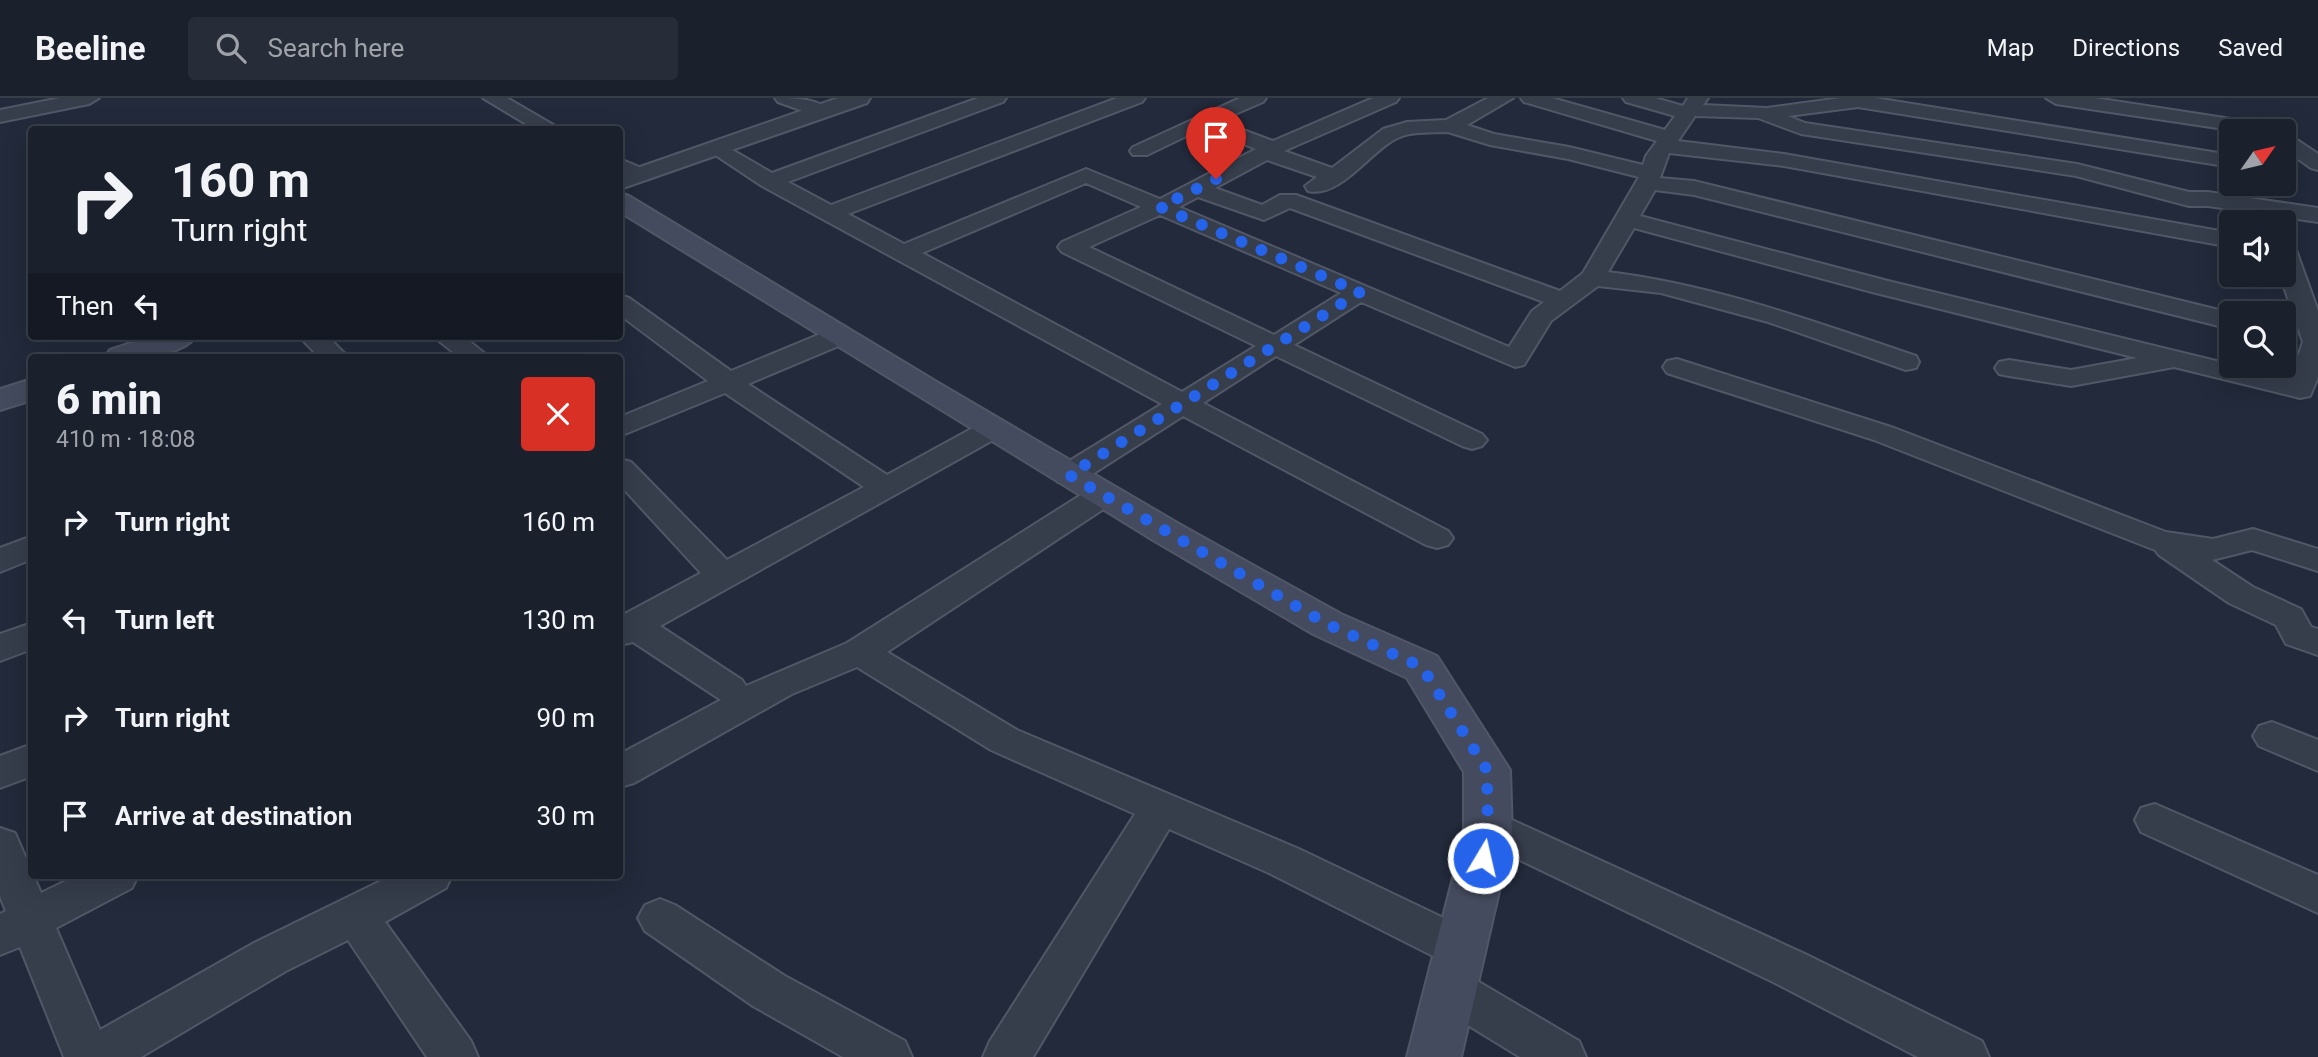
<!DOCTYPE html>
<meta charset="utf-8">
<style>
:root{--surface:#1a202c;--page:#272d38;--text:#f1f3f6;--muted:#9fa3a9;--line:#383e48}
body{margin:0;font-family:Roboto,sans-serif;background:var(--page);color:var(--text);height:100vh;display:flex;flex-direction:column;font-size:26px;white-space:nowrap}
*{box-sizing:border-box;margin:0}
p{font-size:23px;color:var(--muted)}
.icon{flex:none;width:38px;height:38px;fill:none;stroke:currentColor;stroke-width:2;stroke-linecap:round;stroke-linejoin:round}
.map{position:relative;flex:1;overflow:hidden}
.details{position:absolute;left:28px;top:256px;width:595px;height:525px;display:flex;flex-direction:column;background:var(--surface);border-radius:7px;box-shadow:0 7px 28px #0002,0 0 0 2px var(--line)}
.details>*{flex:none}
.banner{position:absolute;left:28px;top:28px;width:595px;height:214px;border-radius:7px;box-shadow:0 7px 28px #0002,0 0 0 2px var(--line);background:#1a202c;color:var(--text);overflow:hidden}
.needle{width:46px;rotate:56deg}
.tools{position:absolute;left:2219px;top:21px;display:grid;gap:14px}
.tools a{display:grid;place-items:center;width:77px;height:77px;border-radius:7px;background:var(--surface);box-shadow:0 7px 28px #0002,0 0 0 2px var(--line);font-size:35px}
.pin{position:absolute;display:grid;place-items:center;width:60px;height:60px;color:#fff;margin:-72px -30px;border-radius:50% 50% 50% 0;rotate:-45deg;box-shadow:0 0 7px #0007}
.pin .icon{rotate:45deg}
.me{position:absolute;width:77px;margin:-38px;rotate:9deg;stroke-linejoin:round;filter:drop-shadow(0 0 5px #0008)}
.turn{display:flex;align-items:center;gap:24px;height:147px;padding:0 28px;font-size:32px}
.turn .icon{width:91px;height:91px;stroke-width:2.5}
.turn b{display:block;font-size:49px;line-height:60px}
.then{display:flex;align-items:center;height:66px;padding:0 28px;background:#0003;gap:14px;font-size:26px}
.round{display:grid;place-items:center;flex:none;width:74px;height:74px;border-radius:7px;background:var(--page)}
.head{display:flex;align-items:center;justify-content:space-between;height:119px;padding:0 28px}
h1{font-size:42px;font-weight:800;line-height:52px}
ul{padding:0;list-style:none}
li{display:flex;align-items:center;gap:21px;height:98px;padding:0 28px}
li div{flex:1}
li b{display:block;font-size:26px}
li em{font-style:normal}
header{display:flex;align-items:center;gap:42px;box-sizing:border-box;height:98px;padding:0 35px;background:var(--surface);border-bottom:2px solid var(--line)}
header strong{font-size:33px}
nav{display:flex;gap:38px;margin-inline-start:auto;font-size:24px}
.search{width:490px;height:63px;background:var(--page);display:flex;align-items:center;gap:18px;box-sizing:border-box;padding:0 24px;border-radius:7px;color:var(--muted);font-size:26px}
.map>svg:first-child{display:block}
.lines{fill:none;stroke-linecap:round;stroke-linejoin:round}
.minor-casing{stroke:#515766;stroke-width:4}
.tertiary-casing{stroke:#515766;stroke-width:4}
.secondary-casing{stroke:#515766;stroke-width:4}
.minor{fill:#363d4b;fill-rule:evenodd}
.tertiary{fill:#363d4b;fill-rule:evenodd}
.secondary{fill:#444b5e;fill-rule:evenodd}
.route{stroke:#2563eb;stroke-width:12;stroke-dasharray:0 21.6}
</style>
<header>
<strong>Beeline</strong>
<div class="search"><svg class="icon" aria-label="search" viewBox="0 0 24 24"><circle cx="10" cy="10" r="6"/><path d="M15 15l6 6"/></svg>Search here</div>
<nav><a>Map</a><a>Directions</a><a>Saved</a></nav>
</header>
<div class="map">
<svg width="2318" height="959" viewBox="0 0 2318 959">
<rect width="100%" height="100%" fill="#222a3b"/>
<g class="lines">
<defs>
<g id="minor">
<path d="M60,0H99L89,6L0,24V12Z"/>
<path d="M483,0H507L562,32H536Z"/>
<path d="M775,0C793,0 818,0 830,13L820,19L778,4Z"/>
<path d="M978,0H1006L1003,4L788,84L831,107L1117,0H1145L1142,4L848,116L904,146L1086,71L1160,101L1256,51L1203,30L1147,57H1133L1130,53L1133,49L1240,0H1266L1263,4L1219,23L1273,43L1373,0H1399L1396,4L1284,53L1332,70L1383,31L1407,24L1446,22L1488,0H1513L1467,27L1494,36L1569,49L1643,67L1646,58L1657,43L1524,4L1521,0H1552L1665,32L1675,18L1626,4L1623,0H1655L1683,8L1688,0H1708L1703,7L1767,10L1841,0H1875L2231,57V69L1858,9L1788,18L1805,25L2077,66L2189,94H2208L2318,110V124L2208,108H2189L2076,78L1801,36L1758,20L1695,18L1678,43L1784,56L2231,135V149L1784,68L1669,55L1660,80L1694,83L2231,215V231L1694,97L1655,92L1640,118L1888,183L2290,281L2303,244L2280,177H2284V145L2292,147L2296,152L2318,213V279L2310,298L2300,300L2174,269L2071,288L2009,278L1999,276L1995,270L1999,264L2009,262L2071,272L2137,260L1872,194L1634,130L1608,174C1715,187 1815,224 1916,258L1919,264L1916,270L1906,272L1768,224L1661,195L1598,188L1551,223L1524,267L1515,269L1361,204L1294,247L1482,336L1487,342L1482,348L1472,351L1462,348L1276,258L1203,305L1448,433L1453,440L1448,447L1437,450L1426,447L1183,318L1080,384L1069,386L1058,384L1054,377L1058,370L1162,306L762,88L705,50L708,46H722L772,75ZM1448,34L1490,47L1568,61L1639,79L1583,175L1560,193L1296,97H1280L1262,107L1215,90L1267,62L1317,79L1305,88L1308,93C1341,101 1372,50 1400,39C1414,33 1433,35 1448,34ZM1086,85L1141,109L1062,144L1058,149L1062,154L1256,248L1182,294L922,155ZM1198,99L1264,122L1290,110L1544,204L1532,213L1509,249L1179,109ZM1160,117L1341,195L1274,237L1089,149Z"/>
<path d="M2046,0H2095L2283,29L2286,33L2284,36L2291,38L2318,56V72L2311,70L2284,51V33H2238L2056,6Z"/>
<path d="M620,61L646,72L649,77L646,82L638,83L620,75Z"/>
<path d="M620,197L629,200L731,273L830,232L839,230L848,232L852,238L848,244L748,286L887,377L982,325L992,322L1002,325L1006,331L1002,337L660,528L742,582L746,588L847,545L1092,390L1103,387L1114,390L1118,397L1114,404L887,554L1017,632L1299,751L1477,836L1483,850L1477,864L1461,870L1445,864L1269,775L1169,731L1033,959H983L990,943L1135,716L991,652L857,569L792,596L634,685L620,689V656L721,602L633,544L620,547L621,518L701,475L620,387V361L631,364L727,462L864,389L725,295L620,338V319L708,283L620,217Z"/>
<path d="M299,238H327L348,259H319Z"/>
<path d="M433,238H463L489,259H459Z"/>
<path d="M1677,261L1894,330L2166,434L2213,441L2253,431L2318,451V473L2252,452L2212,462L2253,489L2301,511L2311,529L2318,531V557L2286,546L2276,527L2229,505L2159,457L2155,452L1874,342L1667,275L1663,269L1667,263Z"/>
<path d="M32,438V461L0,474V450Z"/>
<path d="M32,525V551L0,563V536Z"/>
<path d="M2272,624L2318,642V673L2259,648L2253,638L2259,628Z"/>
<path d="M32,646V678L0,690V658Z"/>
<path d="M2155,706L2318,777V815L2141,734L2135,722L2141,710Z"/>
<path d="M1488,711L1805,856L1982,943L1989,959H1918L1773,884L1474,740L1468,728L1474,716Z"/>
<path d="M0,730L15,735L41,795L78,777H138L132,790L56,830L100,932L254,845L393,777H452L446,790L385,824L471,943L478,959H427L348,842L286,873L141,959H64L20,849L0,857V816L6,813L0,798Z"/>
<path d="M660,801L675,807L785,878L905,943L912,959H843L753,908L645,833L638,820L645,807Z"/>
<path d="M1451,871L1467,877L1579,943L1586,959H1520L1435,907L1428,892L1435,877Z"/>
</g>
<path id="tertiary" d="M838,0H870L867,5L620,91V76Z"/>
<g id="secondary">
<path d="M620,95L629,98L935,283L1179,426L1341,516L1437,558L1510,672L1512,737L1461,959H1407L1464,737V674L1407,580L1313,536L1153,442L620,114Z"/>
<path d="M152,238H196C180,261 130,259 105,259L110,252Z"/>
<path d="M32,281V302L0,312V291Z"/>
</g>
</defs>
<use href="#minor" class="minor-casing"/>
<use href="#tertiary" class="tertiary-casing"/>
<use href="#secondary" class="secondary-casing"/>
<use href="#minor" class="minor"/>
<use href="#tertiary" class="tertiary"/>
<use href="#secondary" class="secondary"/>
</g>
<g class="lines">
<path class="route" d="M1216,81L1160,109L1360,194L1069,377L1327,526L1422,569L1487,672L1488,737L1483,760"/>
</g>
</svg>
<div class="tools">
<a><svg class="needle" viewBox="-14 -14 28 28"><path d="M0-13l5 13h-10z" fill="#e53935"/><path d="M0 13l5-13h-10z" fill="#9fa3a9"/></svg></a>
<a><svg class="icon" aria-label="sound" viewBox="0 0 24 24"><path d="M4 9h4l5-4v14l-5-4H4zM17 9q2 3 0 6"/></svg></a>
<a><svg class="icon" aria-label="search" viewBox="0 0 24 24"><circle cx="10" cy="10" r="6"/><path d="M15 15l6 6"/></svg></a>
</div>
<div class="pin" style="left:1216px;top:81px;background:#d93025"><svg class="icon" aria-label="arrive" viewBox="0 0 24 24"><path d="M6 21V4h12l-3 4 3 4H6"/></svg></div>
<svg class="me" style="left:1483px;top:760px" viewBox="-20 -20 40 40"><circle r="17" fill="#2563eb" stroke="#fff" stroke-width="3"/><path d="M0-11L8 9 0 5-8 9z" fill="#fff"/></svg>
<div class="banner">
<div class="turn"><svg class="icon" aria-label="right" viewBox="0 0 24 24"><path d="M7 20v-9h11M14 6l5 5-5 5"/></svg><div><b>160 m</b>Turn right</div></div>
<div class="then">Then<svg class="icon" aria-label="left" viewBox="0 0 24 24"><path d="M17 20v-9H6M10 6l-5 5 5 5"/></svg></div>
</div>
<section class="details">
<div class="head"><div><h1>6 min</h1><p>410 m · 18:08</p></div><a class="round" style="background:#d93025;color:#fff"><svg class="icon" aria-label="close" viewBox="0 0 24 24"><path d="M6 6l12 12M18 6L6 18"/></svg></a></div>
<ul>
<li><svg class="icon" aria-label="right" viewBox="0 0 24 24"><path d="M7 20v-9h11M14 6l5 5-5 5"/></svg><div><b>Turn right</b></div><em>160 m</em></li>
<li><svg class="icon" aria-label="left" viewBox="0 0 24 24"><path d="M17 20v-9H6M10 6l-5 5 5 5"/></svg><div><b>Turn left</b></div><em>130 m</em></li>
<li><svg class="icon" aria-label="right" viewBox="0 0 24 24"><path d="M7 20v-9h11M14 6l5 5-5 5"/></svg><div><b>Turn right</b></div><em>90 m</em></li>
<li><svg class="icon" aria-label="arrive" viewBox="0 0 24 24"><path d="M6 21V4h12l-3 4 3 4H6"/></svg><div><b>Arrive at destination</b></div><em>30 m</em></li>
</ul>
</section>
</div>
